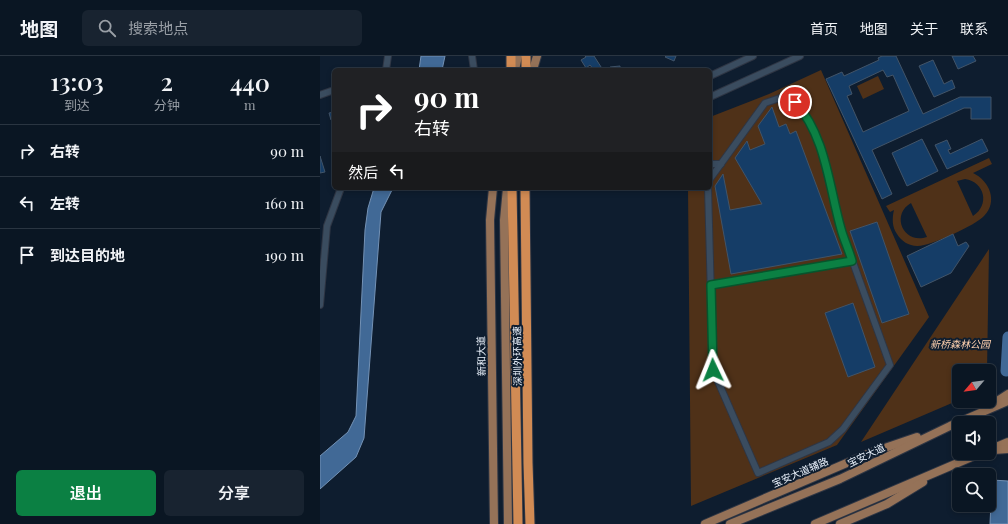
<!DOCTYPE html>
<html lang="zh">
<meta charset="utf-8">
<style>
:root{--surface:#0a1623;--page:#182330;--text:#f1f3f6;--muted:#999fa6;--line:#2a3541;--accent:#0b8043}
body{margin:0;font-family:"Playfair Display","Noto Sans SC",serif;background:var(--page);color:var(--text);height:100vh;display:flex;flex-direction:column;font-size:15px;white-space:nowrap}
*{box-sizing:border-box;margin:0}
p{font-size:13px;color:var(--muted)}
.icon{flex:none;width:22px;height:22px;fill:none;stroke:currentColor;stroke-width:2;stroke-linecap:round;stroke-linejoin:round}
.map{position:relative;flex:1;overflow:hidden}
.panel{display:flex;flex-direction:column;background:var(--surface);width:320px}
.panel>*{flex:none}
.guide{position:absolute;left:12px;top:12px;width:380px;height:122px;border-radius:6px;box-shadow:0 2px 6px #0003,0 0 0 1px var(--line);background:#202124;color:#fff;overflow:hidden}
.needle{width:26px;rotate:241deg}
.tools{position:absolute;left:632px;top:308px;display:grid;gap:8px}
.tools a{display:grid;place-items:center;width:44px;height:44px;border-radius:6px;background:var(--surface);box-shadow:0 2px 6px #0003,0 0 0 1px var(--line);font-size:20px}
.pin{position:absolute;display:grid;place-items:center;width:34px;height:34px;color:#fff;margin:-17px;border:2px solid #fff;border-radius:50%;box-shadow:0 1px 4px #0007}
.me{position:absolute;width:44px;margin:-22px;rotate:358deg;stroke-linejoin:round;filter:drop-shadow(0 0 3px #0008)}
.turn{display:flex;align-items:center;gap:14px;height:84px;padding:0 16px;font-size:18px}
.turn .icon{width:52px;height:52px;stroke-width:2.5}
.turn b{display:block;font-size:28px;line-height:34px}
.then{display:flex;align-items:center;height:38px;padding:0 16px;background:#0003;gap:8px;font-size:15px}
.eta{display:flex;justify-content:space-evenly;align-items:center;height:68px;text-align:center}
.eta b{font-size:24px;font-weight:600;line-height:28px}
.cta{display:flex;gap:8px;margin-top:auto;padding:8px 16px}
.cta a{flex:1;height:46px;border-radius:6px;background:var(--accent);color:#fff;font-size:16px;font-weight:600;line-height:46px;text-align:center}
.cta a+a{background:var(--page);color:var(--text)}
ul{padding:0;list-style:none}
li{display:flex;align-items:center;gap:12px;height:52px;padding:0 16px;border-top:1px solid var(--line)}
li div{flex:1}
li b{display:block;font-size:15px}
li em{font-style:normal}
header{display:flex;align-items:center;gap:24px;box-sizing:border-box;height:56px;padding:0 20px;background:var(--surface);border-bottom:1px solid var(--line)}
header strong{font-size:19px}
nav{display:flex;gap:22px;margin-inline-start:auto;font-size:14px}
.search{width:280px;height:36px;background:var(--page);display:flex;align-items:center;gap:10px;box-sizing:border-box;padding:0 14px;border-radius:6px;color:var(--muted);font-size:15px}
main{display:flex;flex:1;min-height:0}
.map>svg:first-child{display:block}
.green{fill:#4f3118;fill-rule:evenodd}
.water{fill:#416996;stroke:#7492b5}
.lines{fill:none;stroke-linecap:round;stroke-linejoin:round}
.river{stroke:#416996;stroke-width:11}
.building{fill:#153d67;stroke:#425468;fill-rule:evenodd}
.minor-casing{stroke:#2f3644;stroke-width:8}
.major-casing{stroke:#2f3644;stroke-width:10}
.highway-casing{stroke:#2f3644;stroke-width:11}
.minor{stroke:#3a4c5f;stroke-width:6}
.major{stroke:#957258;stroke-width:8}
.highway{stroke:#d18b54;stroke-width:9}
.route-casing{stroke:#07532c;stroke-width:10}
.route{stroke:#0b8043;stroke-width:7}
.labels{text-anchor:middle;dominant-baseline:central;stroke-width:4;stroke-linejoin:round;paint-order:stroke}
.park-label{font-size:10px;font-style:italic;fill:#fed0ae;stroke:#0e1d2f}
.street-label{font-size:10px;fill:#ebf3fd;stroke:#0e1d2f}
</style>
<header>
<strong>地图</strong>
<div class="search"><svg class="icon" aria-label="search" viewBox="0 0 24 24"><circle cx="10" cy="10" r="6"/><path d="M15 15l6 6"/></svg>搜索地点</div>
<nav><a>首页</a><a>地图</a><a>关于</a><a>联系</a></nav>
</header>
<main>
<section class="panel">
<div class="eta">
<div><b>13:03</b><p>到达</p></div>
<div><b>2</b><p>分钟</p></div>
<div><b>440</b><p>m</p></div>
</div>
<ul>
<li><svg class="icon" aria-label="right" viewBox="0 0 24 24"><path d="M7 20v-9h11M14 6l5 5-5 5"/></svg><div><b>右转</b></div><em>90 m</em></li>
<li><svg class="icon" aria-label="left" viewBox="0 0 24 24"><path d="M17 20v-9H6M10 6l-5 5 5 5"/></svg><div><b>左转</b></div><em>160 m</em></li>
<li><svg class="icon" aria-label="arrive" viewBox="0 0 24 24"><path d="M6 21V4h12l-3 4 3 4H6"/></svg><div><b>到达目的地</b></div><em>190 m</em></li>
</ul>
<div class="cta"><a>退出</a><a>分享</a></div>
</section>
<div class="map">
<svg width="688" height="468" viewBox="0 0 688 468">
<rect width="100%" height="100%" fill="#0e1d2f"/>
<g class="green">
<path d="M501,14L609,261L517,389L371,450L368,132H390V61L449,38Z"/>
<path d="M558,20L564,33L543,43L537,30Z"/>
<path d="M669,102L672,108L653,117C670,125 678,146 664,160C656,169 609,191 597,190C589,190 581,185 577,178C572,171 572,162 574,154L570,156L566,150ZM645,123C665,126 670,149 653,160L637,125ZM591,147L607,181C584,189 570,159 591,147Z"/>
<path d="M669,193L667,315H639V344L541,386Z"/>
</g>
<g class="water">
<path d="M101,0H125L122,14H99Z"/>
<path d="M54,132H73L61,156L44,382L36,401L0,433V400L28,376L36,360L45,174L48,152Z"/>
<path d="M672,424L688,425V468H670Z"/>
</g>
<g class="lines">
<path class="river" d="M686,315L688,281"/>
</g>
<g class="building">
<path d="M265,0H274L283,14H274L270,9L266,12L261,4L266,1Z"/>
<path d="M346,0H356L354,5L345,1Z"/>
<path d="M562,0H576L603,58L640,41H671V63H651V52H644L552,94L572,138L562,143L506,23L522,16L524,20L559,4L558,2ZM563,14L567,21L573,19L589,55L543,76L527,40L532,38L529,30Z"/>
<path d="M632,0H653L656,5L638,13Z"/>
<path d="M613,4L624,28L632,24L635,32L614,41L599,10Z"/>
<path d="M300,10V14H290V11Z"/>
<path d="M452,51L459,71L466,68L470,78L476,75L522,198L411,218L395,130L403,118L410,154L442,148L415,102L427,85L430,94L445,88L438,70Z"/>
<path d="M14,56V63L11,64L9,57Z"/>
<path d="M602,83L618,115L587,130L572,97Z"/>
<path d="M662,83L668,95L627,113L615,89L627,84L631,93L628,94L630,98Z"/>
<path d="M0,100L5,116L0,117Z"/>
<path d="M557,166L589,258L562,267L530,175Z"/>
<path d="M633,178L638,190L646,186L649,190L631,217L601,231L587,200Z"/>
<path d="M533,247L555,311L528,321L505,257Z"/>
</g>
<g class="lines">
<defs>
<g id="minor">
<path d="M152,0L154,14"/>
<path d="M66,14L68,0"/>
<path d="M390,20L433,0"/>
<path d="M0,39L14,34"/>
<path d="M390,41L480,0"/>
<path d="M390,108H401"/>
<path d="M388,132L393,314L438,417L509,386L523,373L570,309L521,173L499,86L481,52L475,46L460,42L445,47L390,123"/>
<path d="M391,229L532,205"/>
<path d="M0,249L7,170L21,132"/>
</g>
<g id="major">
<path d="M195,14L198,0"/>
<path d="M213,14L217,0"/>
<path d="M173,132L170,164L174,468"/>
<path d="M187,132L184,164L188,468"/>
<path d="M674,347L688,338"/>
<path d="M669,394L688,386"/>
<path d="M674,394L688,393"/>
<path d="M385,468L550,397L597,381"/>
<path d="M410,468L520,423L630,370L688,345"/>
<path d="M495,468L661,397"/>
<path d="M520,468L567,448L603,426"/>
</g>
<g id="highway">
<path d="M191,0V14"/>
<path d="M206,14V0"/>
<path d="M192,132L198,468"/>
<path d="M205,132L208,407L210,468"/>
</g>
</defs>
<use href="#minor" class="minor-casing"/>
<use href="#major" class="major-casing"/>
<use href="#highway" class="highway-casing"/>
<use href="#minor" class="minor"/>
<use href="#major" class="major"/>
<use href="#highway" class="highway"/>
</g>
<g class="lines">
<defs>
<path id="route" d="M393,314L391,229L532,205C529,194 524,184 521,173C509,131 506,80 475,46"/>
</defs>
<use href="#route" class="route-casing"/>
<use href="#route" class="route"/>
</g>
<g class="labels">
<g class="park-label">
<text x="640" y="288">新桥森林公园</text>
</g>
<g class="street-label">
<text transform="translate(161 300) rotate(-91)">新和大道</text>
<text transform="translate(197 300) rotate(-91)">深圳外环高速</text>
<text transform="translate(546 399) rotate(-26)">宝安大道</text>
<text transform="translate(480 416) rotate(-23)">宝安大道辅路</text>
</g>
</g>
</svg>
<div class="tools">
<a><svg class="needle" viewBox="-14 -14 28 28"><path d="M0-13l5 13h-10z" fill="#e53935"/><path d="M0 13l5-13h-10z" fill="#999fa6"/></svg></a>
<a><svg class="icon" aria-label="sound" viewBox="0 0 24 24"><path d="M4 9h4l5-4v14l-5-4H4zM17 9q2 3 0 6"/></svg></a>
<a><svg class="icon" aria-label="search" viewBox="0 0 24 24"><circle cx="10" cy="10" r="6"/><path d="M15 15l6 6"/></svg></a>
</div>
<div class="pin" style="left:475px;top:46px;background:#d93025"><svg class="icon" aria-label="arrive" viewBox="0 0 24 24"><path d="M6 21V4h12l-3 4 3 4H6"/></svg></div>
<svg class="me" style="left:393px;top:314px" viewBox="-20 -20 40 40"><path d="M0-17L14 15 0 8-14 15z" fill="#0b8043" stroke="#fff" stroke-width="4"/></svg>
<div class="guide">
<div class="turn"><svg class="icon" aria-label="right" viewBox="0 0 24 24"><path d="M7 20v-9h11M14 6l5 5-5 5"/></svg><div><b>90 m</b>右转</div></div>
<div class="then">然后<svg class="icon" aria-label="left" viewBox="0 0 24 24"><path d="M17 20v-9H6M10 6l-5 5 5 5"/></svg></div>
</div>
</div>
</main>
